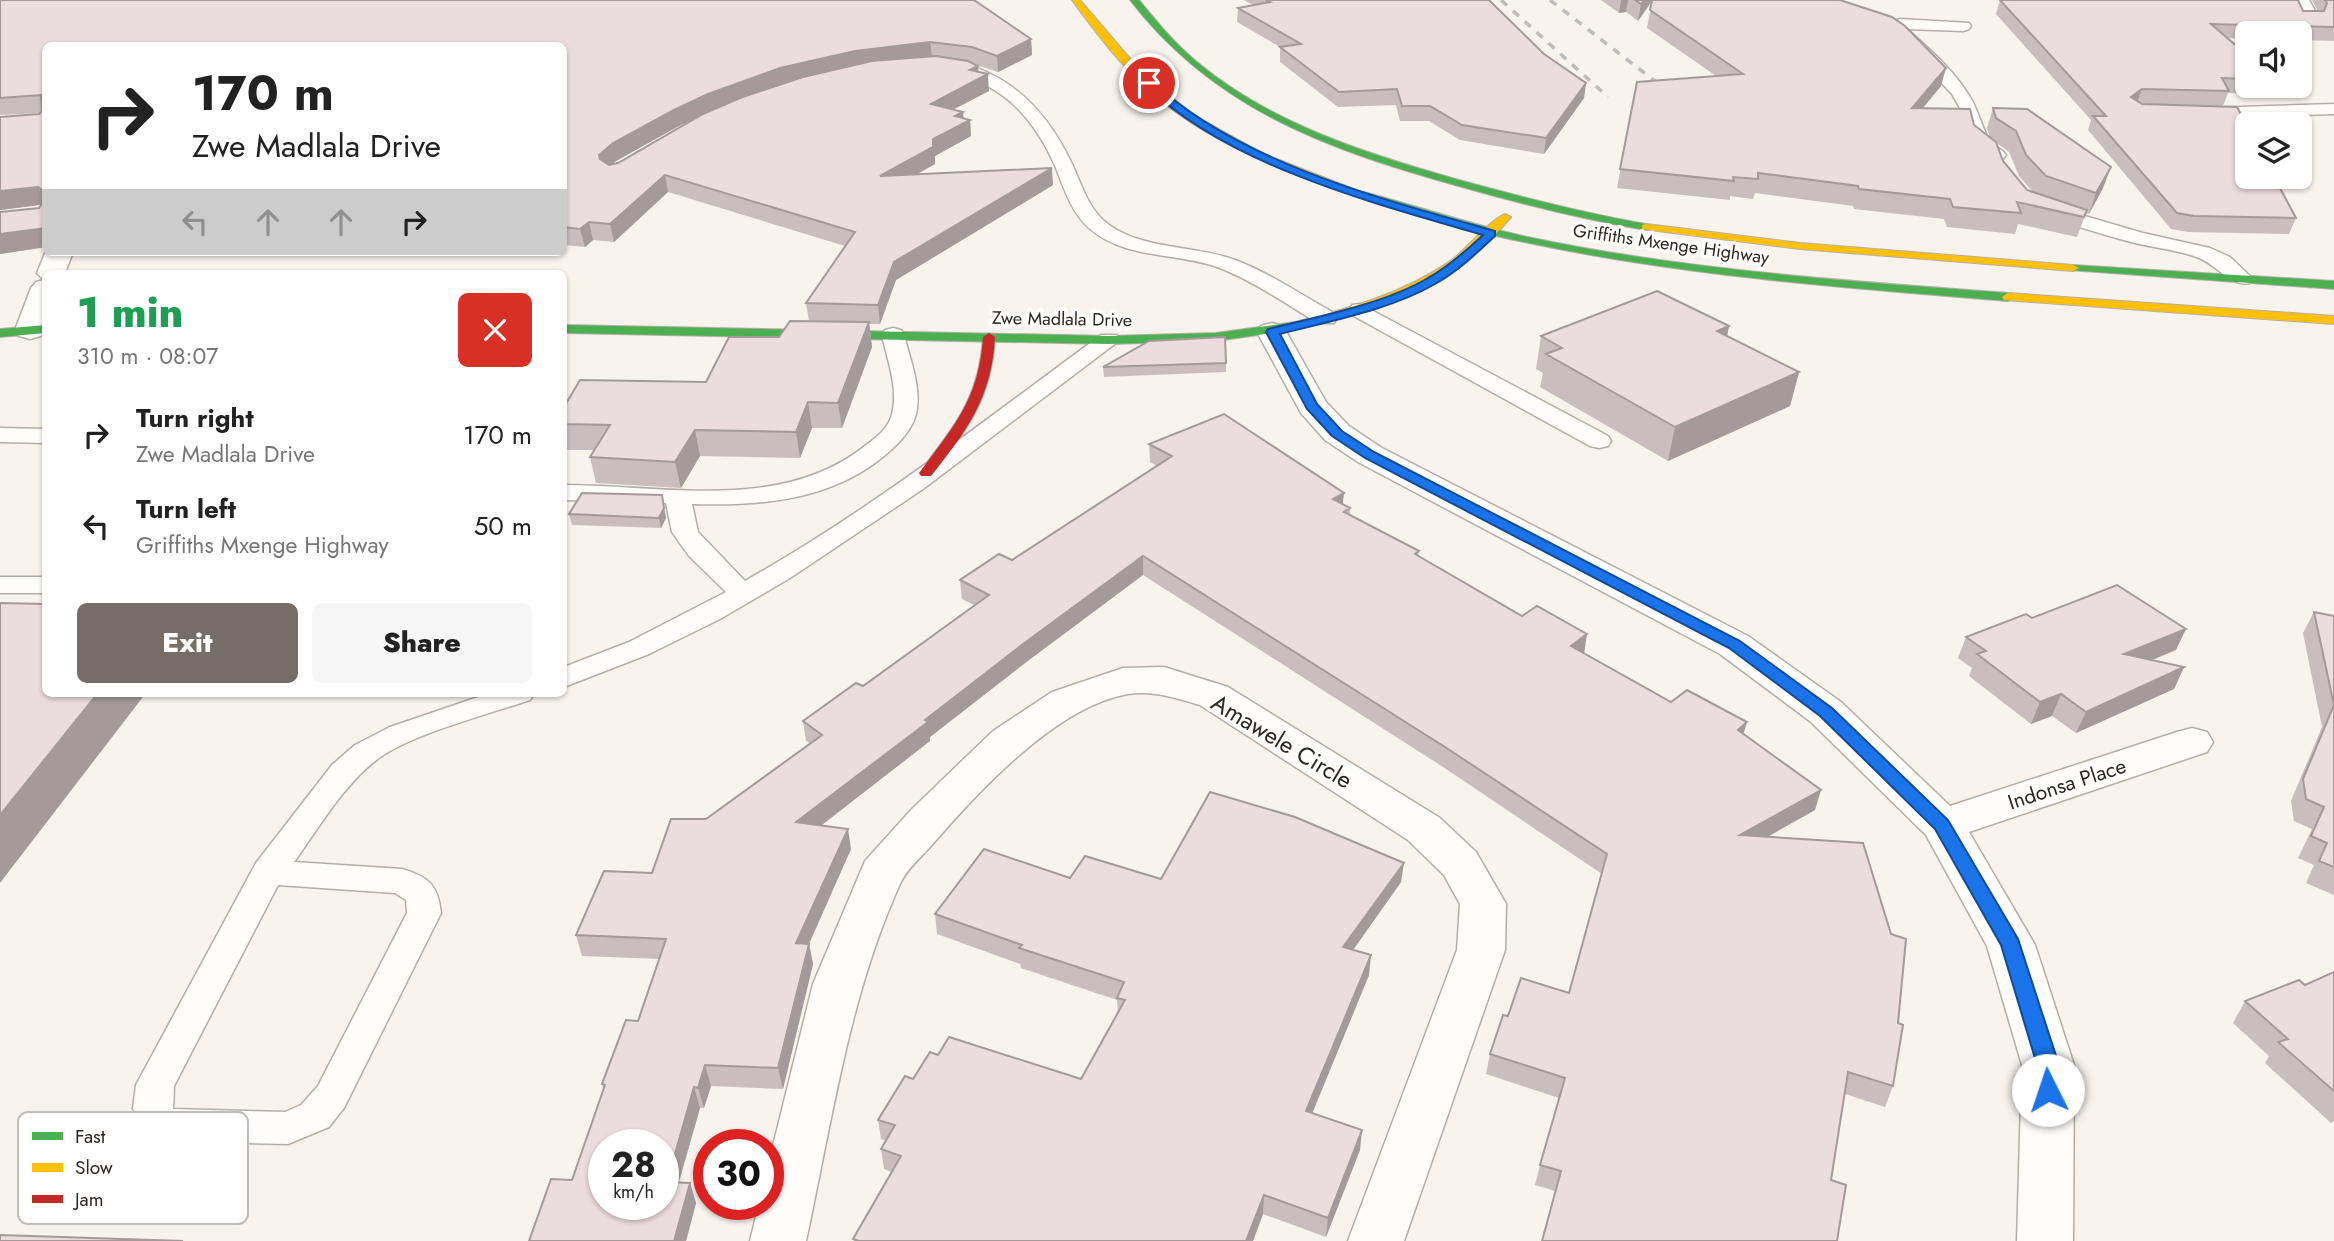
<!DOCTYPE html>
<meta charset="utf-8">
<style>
:root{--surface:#fff;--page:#f6f6f6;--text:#222;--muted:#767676;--accent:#756e68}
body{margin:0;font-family:Jost,sans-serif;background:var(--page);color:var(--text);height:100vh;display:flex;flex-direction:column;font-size:26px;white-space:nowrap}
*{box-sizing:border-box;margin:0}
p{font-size:23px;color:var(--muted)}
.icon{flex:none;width:38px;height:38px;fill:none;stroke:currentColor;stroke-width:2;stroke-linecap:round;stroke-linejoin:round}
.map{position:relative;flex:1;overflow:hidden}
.side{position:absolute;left:42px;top:270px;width:525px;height:427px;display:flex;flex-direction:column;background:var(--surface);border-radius:10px;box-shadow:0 2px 5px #0004}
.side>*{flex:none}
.hud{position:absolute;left:42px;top:42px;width:525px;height:214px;border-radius:10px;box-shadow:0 2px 5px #0004;background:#fff;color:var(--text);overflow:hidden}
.fabs{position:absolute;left:2235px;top:21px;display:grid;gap:14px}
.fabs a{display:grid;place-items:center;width:77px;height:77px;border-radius:10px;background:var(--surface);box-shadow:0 2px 5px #0004;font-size:35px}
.speed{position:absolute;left:588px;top:1129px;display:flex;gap:14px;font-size:35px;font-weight:700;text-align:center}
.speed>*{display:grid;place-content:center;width:91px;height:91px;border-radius:50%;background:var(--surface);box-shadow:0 2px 5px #0004;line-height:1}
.speed small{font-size:18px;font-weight:400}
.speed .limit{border:10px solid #d22;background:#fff;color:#111}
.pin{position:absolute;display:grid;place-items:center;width:60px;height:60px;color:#fff;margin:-30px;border:4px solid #fff;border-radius:50%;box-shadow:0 2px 7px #0007}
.me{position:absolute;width:77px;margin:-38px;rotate:356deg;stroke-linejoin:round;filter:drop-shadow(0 0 5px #0008)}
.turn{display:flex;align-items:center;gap:24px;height:147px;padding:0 35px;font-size:32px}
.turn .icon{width:91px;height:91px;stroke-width:2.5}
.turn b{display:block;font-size:49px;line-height:60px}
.lanes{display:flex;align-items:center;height:66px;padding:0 35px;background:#0003;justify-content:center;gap:35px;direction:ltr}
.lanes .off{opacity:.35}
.round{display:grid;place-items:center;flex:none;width:74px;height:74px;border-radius:10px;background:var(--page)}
.summary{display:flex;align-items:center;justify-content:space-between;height:119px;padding:0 35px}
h1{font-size:42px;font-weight:800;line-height:52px;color:#1e9e55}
.action{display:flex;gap:14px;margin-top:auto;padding:14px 35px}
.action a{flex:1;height:80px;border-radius:10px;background:var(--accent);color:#fff;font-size:28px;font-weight:800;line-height:80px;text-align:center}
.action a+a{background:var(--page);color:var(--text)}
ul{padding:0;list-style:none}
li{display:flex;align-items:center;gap:21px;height:91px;padding:0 35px}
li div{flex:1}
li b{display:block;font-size:26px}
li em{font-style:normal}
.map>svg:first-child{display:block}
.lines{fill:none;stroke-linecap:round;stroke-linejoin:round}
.lane-casing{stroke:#b4aea8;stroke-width:3}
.street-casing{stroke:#b4aea8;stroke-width:3}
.fast-casing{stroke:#b4aea8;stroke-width:2}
.slow-casing{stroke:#b4aea8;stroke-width:2}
.jam-casing{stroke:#b4aea8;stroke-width:2}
.lane{fill:#fefdfc;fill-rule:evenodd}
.street{fill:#fefdfc;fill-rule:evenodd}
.fast{fill:#4caf50;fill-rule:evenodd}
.slow{fill:#ffc107;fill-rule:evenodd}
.jam{fill:#c62828;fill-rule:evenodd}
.rail{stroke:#bfbdbc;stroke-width:3.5;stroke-dasharray:8 8;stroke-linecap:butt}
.wall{fill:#cabdbf;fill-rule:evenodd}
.shaded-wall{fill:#a49a9b}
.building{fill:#ebdcde;stroke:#a49a9b;stroke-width:2;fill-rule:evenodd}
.route{fill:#1a73e8;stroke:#114b97;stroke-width:2}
.labels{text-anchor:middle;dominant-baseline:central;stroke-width:7;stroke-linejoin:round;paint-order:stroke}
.far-street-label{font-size:18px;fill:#2e2620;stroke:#fff}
.street-label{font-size:21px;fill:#2e2620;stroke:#fff}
.near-street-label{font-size:24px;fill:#2e2620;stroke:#fff}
.key{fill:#fff;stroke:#c0bebc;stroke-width:2}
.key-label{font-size:19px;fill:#2e2620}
</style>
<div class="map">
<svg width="2334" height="1241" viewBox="0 0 2334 1241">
<rect width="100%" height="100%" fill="#f9f3ed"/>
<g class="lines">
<defs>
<g id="lane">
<path d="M1900,19L1969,23L1971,26L1969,29L1963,31L1907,29C1930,50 1954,70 1970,97C1977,107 1985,136 1990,141C1995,147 2002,149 2006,155L2003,159H1991L1973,146L1960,108L1952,94L1890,29L1894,21Z"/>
<path d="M951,61C1010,72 1047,111 1072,164C1081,183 1087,205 1103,220C1138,251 1193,244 1235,260C1270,273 1301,295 1334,313L1337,318L1334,323H1318C1286,304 1255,282 1220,268C1178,252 1125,260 1089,228C1072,213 1064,189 1056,168C1033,115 1001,83 945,70L943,66L945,62Z"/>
<path d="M2334,104V114L2204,118L2195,113L2204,108Z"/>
<path d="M2047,205L2143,233L2210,248L2230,257L2253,279L2250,283C2232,288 2217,265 2199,258C2179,250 2156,248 2135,243C2103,235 2072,224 2040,215L2037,211L2040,207Z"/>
<path d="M1360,304L1608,436L1611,441L1608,446L1599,448L1590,446L1352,315L1349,310L1352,305Z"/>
<path d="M893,328L901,330L904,335C910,359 922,389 916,414C912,431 897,445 884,456C829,501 761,506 692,504L698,532L745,581C871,510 985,420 1101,335H1117L1120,340L923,489L790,578L720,619L649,654L564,687V667L629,642L726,592L689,556L672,532L666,503L564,500V485C663,485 781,513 865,446C876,438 889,428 892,414C899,389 887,359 882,335L885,330Z"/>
<path d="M0,428L46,429V443L0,442Z"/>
<rect x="0" y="577" width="46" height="16"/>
<path d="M490,693H535L530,700C489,714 407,735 375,761C342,787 319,828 294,862L402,869C429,877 438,885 441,913L344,1108L329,1127L288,1144L162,1141L148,1136L133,1109L136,1085L256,863L332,765L355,745L390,727ZM278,885L395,893L406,900L407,913L318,1086L301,1105L285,1112L173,1109L174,1086Z"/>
</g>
<g id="street">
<path d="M2289,0H2309L2319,18L2316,23H2300Z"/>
<path d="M46,251L73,252L65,273H46V329L41,336L30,339L19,336L15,330L31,288L36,282L44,280L37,273Z"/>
<path d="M1272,323L1283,326L1326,402L1349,426L1382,448L1748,636L1841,702L1950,806L2177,732L2192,728L2207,732L2213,742L2207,752L1969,832L2035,945L2074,1065L2073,1241H2017L2022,1065L1987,946L1926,835L1811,722L1720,654L1358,462L1325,440L1301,413L1257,332L1261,326Z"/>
<path d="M1164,667L1228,687L1440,818L1476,852L1506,904L1505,950L1404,1241H1348L1457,950L1460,904L1444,875L1408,840L1200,705C1176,698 1153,690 1128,694C1056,706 976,794 930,847C920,858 906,870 900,884C849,996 832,1121 806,1241H750L759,1204H768V1166L813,984L865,861L912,809L993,731L1052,692L1123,668Z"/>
</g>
<g id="fast">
<path d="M1130,0H1139C1157,22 1175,44 1197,62C1271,124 1367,154 1459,180C1521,197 1583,213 1646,224L1652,227L1646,230C1581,219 1518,203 1455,185C1327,149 1214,109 1130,0Z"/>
<path d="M1364,192C1417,206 1469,224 1523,236C1682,270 1846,281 2008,293L2014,297L2008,301C1846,288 1683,276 1524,242C1468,231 1414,214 1360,197L1359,195Z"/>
<path d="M2073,265L2334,281V289L2069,270L2067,268Z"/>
<path d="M1295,322L1299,323V329L1216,341L1109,344L564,333V325L1109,336L1216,333Z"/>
<path d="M46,325V333L0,337V329Z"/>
</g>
<g id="slow">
<path d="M1072,0H1080L1144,75L1192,114L1264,154L1369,195L1360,197C1287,172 1211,145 1152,93C1121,66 1096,33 1072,0Z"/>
<path d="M1505,214L1511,217C1456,284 1376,311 1295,330L1289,326L1291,323C1348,309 1402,294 1452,260C1467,248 1490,220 1505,214Z"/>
<path d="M1646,224L1800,243L2073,265L2079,268L2073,271L1800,249L1642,229V225Z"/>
<path d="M2008,293L2334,316V324L2004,300L2002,297Z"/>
</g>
<path id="jam" d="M989,333L995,337C992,397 967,431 931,476H921L919,473C954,426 979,399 983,337Z"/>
</defs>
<use href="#lane" class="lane-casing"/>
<use href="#street" class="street-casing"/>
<use href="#fast" class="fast-casing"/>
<use href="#slow" class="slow-casing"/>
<use href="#jam" class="jam-casing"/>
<use href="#lane" class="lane"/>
<use href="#street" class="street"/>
<use href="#fast" class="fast"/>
<use href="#slow" class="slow"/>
<use href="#jam" class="jam"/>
<g class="rail">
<path d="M1501,0L1608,97"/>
<path d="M1550,0L1669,92"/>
</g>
</g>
<g class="wall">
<path d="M0,0L1031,39L1032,55L998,72L971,63L978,72L989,91L954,109L964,118L970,120L971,136L935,156V164L916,174L1053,185L896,280L880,324H869L872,347L842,428H812L800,458L700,456L681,488L596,483L590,457L594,450H564V407L706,382L779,337L809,321L806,303L845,246L668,192L614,242L593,240L585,247L564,245V46H46V247L0,254L41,205L0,210L40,113L0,115ZM698,117L618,163L612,164L616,161L677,127Z"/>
<path d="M1244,0H1489L1544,54L1586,83L1584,98L1544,154L1460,140L1429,121H1400L1396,105L1338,107L1280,62V47L1237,22L1238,8L1253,5Z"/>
<path d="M1601,0H1840L1941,86L1923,108L1974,125L1990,138L1987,128L1993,108L2103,188L2089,214L2086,213L2077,237L2018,224L2015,234L1947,227L1944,219L1854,209L1853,206L1755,193L1753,199L1730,196V200L1617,188L1637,82L1716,76L1647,28L1652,2L1638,21L1626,12L1619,13ZM1994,141L2009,152L2019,176L2033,192L2027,190L2003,161Z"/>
<path d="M2000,0L2318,11L2312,0H2334V41L2300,40V33H2247V39L2227,38L2247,55V86H2272L2269,94L2228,93L2223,106L2296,218L2289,234L2188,232L2171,229L2088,130L2091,120L1996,14Z"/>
<path d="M1729,326L1727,336L1799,372L1790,406L1668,461L1540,387L1543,373L1536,369L1541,336Z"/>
<path d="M1226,363V372L1104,377L1103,367Z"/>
<path d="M1149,444L1343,504L1350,508V515L1419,551L1418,556L1584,653L1671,702L1744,734L1815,810L1767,837L1898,1023L1893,1086L1885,1107L1845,1094L1555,1191L1535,1185L1540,1165L1559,1098L1486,1074L1490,1054L1508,1016L1569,993L1602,874L1443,767L1143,575L1029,660L930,737V741L821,825L851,849L809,944L813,964L783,1089L711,1086L704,1108H700L679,1182L690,1183L696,1203L686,1241H529L572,1180L603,1089L602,1084L638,1021L659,959L582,956L576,935L652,873L706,819L810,743L806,741L803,721L863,686L974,605L962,599L960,580L1012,560L1157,466L1150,462Z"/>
<path d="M662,495L666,518L661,528L572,525L569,514Z"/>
<path d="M2314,612L2334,616V895L2306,883L2314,865L2298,858L2312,829L2294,821L2291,801L2322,727L2303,633Z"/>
<path d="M2032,618L2176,650L2152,660L2184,667L2174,689L2076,733L2052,716L2031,724L1969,676L1972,668L1958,658L1966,637Z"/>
<path d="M1070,878L1401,882L1353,950L1369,975L1312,1113L1360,1150L1326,1237L1263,1214L1253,1241H854L853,1239L892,1172L884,1169L881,1149L886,1141L881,1139L878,1120L913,1079L938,1055L1081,1079L1118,1013L1117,1000L1021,968L1020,964L937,934L935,914Z"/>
<path d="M2334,972V1121L2331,1123L2265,1063L2269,1056L2233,1023L2245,1001L2305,985Z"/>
</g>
<g class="shaded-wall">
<path d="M1621,0H1628L1626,12L1619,13Z"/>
<path d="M1644,0H1652L1638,21L1641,4Z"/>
<path d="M1031,39L1032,55L998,72L997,56Z"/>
<path d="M930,42L932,57L711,111L677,127L616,161L603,172L599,155L613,143L674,110L708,94L780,68L855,51Z"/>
<path d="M978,66L979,79L988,74L989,91L933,120L931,104L970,70Z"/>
<path d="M1946,68L1941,86L1907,127L1912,108Z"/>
<path d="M1586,83L1584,98L1544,154L1546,138Z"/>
<path d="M2142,89L2137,103L2131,97Z"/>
<path d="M963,112L964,123L970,120L971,136L935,156V164L882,194L880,176L933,139L955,116Z"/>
<path d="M2111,167L2103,188L2089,214L2096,193Z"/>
<path d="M1052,168L1053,185L896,280L880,324L878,305L894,262Z"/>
<path d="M665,175L668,192L614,242L610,224Z"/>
<path d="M38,187L46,204L0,210V191Z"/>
<path d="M589,222L593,240L585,247L580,229Z"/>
<path d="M46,228V247L0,254V234Z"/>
<path d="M869,322L872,347L842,428L838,403Z"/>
<path d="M1729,326L1722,359L1717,331Z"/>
<path d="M1799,372L1790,406L1668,461L1675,427Z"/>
<path d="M808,402L812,428L800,458L796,432Z"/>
<path d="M695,430L700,456L681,488L675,462Z"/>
<path d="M1344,493L1342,511L1333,499Z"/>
<path d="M664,508L666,518L661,528L659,518Z"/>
<path d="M1143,556V575L1029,660L930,737V741L800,842L796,822L925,720L1027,641Z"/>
<path d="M2186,629L2176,650L2115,675L2124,654Z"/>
<path d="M1587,634L1584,654L1571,646Z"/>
<path d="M2184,667L2174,689L2076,733L2086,712Z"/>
<path d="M98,693H146L0,883V815Z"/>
<path d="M2061,694L2052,716L2031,724L2040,702Z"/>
<path d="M1747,722L1741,742L1738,730Z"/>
<path d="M1821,790L1815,810L1735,855L1740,835Z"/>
<path d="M848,829L851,849L800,964L796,943Z"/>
<path d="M1404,863L1401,882L1341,967L1343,947Z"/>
<path d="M809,944L813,964L783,1089L778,1068Z"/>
<path d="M1371,955L1369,975L1305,1131L1306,1111Z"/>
<path d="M705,1065L711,1086L704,1108L698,1088Z"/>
<path d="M694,1087L700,1108L673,1202L667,1182Z"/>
<path d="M1362,1130L1360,1150L1326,1237L1328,1218Z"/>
<path d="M690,1183L696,1203L686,1241H674Z"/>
<path d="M1264,1195L1263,1214L1253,1241H1246Z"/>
</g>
<g class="building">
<path d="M0,0H974L1031,39L997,56L972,47L930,42L855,51L780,68L708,94L674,110L613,143L599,155L600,159L609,165L618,163L703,114L740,98L803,77L872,61L936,56L968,61L978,66L970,70L988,74L931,104L963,112L955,116L970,120L933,139V147L880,176L1052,168L894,262L878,305L806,303L855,232L665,175L610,224L589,222L580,229L564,227V46H46V228L0,234V212L39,208L41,205V189L38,187L0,191V117L39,114L42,111L41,95L0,98Z"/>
<path d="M1266,0H1489L1544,54L1586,83L1546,138L1462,125L1430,106H1402L1397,89L1339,92L1280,47L1301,44L1238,8L1270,2Z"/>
<path d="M1635,0H1644L1641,4Z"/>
<path d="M1652,0H1840L1892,17L1905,26L1946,68L1912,108L1970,109L1974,125L1996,142L2003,161L2027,190L2087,210L2084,217L2017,202L2021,213L1953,207L1950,199L1859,189L1858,186L1758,173V179L1733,177L1734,181L1620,169L1637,82L1743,74L1650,10Z"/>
<path d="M2000,0H2298L2303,11H2324L2327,3L2325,0H2334V27L2211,24L2247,55V79L2222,78L2229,91L2142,89L2131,97L2142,104L2237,107L2247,126V177H2274L2296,218L2194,216L2177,213L2093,116H2106Z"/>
<path d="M1993,108L2027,109L2111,167L2096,193L2046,176L2026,155L2016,131L1996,118Z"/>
<path d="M1657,291L1729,326L1717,331L1799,372L1675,427L1546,354L1562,348L1541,336Z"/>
<path d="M790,321L869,322L838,403L808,402L796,432L695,430L675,462L590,457L610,425L564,424V407L580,380L706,382L729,337H779Z"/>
<path d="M1225,337L1226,363L1103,367L1149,341Z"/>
<path d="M1224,414L1344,493L1333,499L1350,508L1344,512L1419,551L1415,554L1522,616L1537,606L1587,634L1571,646L1671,702L1687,690L1747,722L1738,730L1821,790L1740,835L1863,843L1891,934L1906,939L1898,1023L1903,1025L1893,1086L1848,1072L1831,1180L1846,1185L1837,1241H1542L1561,1171L1540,1165L1565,1078L1490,1054L1503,1015L1508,1016L1521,978L1569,993L1607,854L1445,747L1143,556L1027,641L925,720L928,722L796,822L848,829L796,943L809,944L778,1068L705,1065L698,1088L694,1087L667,1182L690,1183L674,1241H529L551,1179L572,1180L605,1085L602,1084L626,1020L638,1021L666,939L576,935L604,871L652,873L671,819H706L822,735L803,721L856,683L863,686L989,595L960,580L999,554L1012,560L1172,456L1149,444ZM604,1144H663V1204H604Z"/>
<path d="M582,493L662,495L664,508L659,518L569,514Z"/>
<path d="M2117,585L2186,629L2124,654L2184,667L2086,712L2061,694L2040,702L1977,654L1986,651L1966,637L2026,614L2032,618Z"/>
<path d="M0,603L46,604V693H98L0,815Z"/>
<path d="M2314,612L2334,616V867L2319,861L2327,843L2311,836L2324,807L2306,799L2303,779L2334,705Z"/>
<path d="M1210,792L1295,817L1404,863L1343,947L1371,955L1306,1111L1362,1130L1328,1218L1264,1195L1246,1241H859L853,1239L901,1156L881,1149L895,1125L878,1120L905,1076L913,1079L930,1052L938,1055L949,1037L1081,1079L1125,1000L1117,998L1124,982L1019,948L1022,945L935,914L984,849L1070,878L1085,856L1161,879Z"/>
<path d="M2334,972V1091L2278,1042L2288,1039L2245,1001L2299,980L2305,985Z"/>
<path d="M0,1235L183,1241H0Z"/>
</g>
<path class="route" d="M1145,81H1152C1237,162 1384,200 1495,231V236C1477,253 1458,271 1435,284C1390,310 1330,321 1280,334L1317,404L1342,431L1374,452L1740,641L1832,708L1948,820L2018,939L2059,1065L2058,1090L2055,1097L2048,1099L2040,1097L2037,1090V1065L2001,945L1935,829L1820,716L1729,648L1365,458L1332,436L1307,409L1266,332L1268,329C1317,317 1384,304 1428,278C1448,267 1466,251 1483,235C1373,203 1229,166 1145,85Z"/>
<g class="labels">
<g class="far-street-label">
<text transform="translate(1671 244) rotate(8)">Griffiths Mxenge Highway</text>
<text transform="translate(1062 319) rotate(1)">Zwe Madlala Drive</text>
</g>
<g class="street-label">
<text transform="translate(2067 784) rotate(-18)">Indonsa Place</text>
</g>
<g class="near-street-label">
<text transform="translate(1282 741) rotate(31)">Amawele Circle</text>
</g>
</g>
<rect x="18" y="1112" width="230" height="112" rx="10" class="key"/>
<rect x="32" y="1132" width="31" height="8" fill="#4caf50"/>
<rect x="32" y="1163" width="31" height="9" fill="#ffc107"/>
<rect x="32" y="1195" width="31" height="8" fill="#c62828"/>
<g class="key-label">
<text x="75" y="1143">Fast</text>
<text x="75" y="1174">Slow</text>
<text x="75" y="1206">Jam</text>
</g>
</svg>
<div class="fabs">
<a><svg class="icon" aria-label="sound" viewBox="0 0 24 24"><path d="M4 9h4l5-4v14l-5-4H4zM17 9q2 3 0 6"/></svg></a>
<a><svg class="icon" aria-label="layers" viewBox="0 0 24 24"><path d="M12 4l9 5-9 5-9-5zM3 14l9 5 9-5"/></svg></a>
</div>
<div class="speed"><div>28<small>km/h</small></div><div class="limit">30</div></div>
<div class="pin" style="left:1149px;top:83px;background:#d93025"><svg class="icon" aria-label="arrive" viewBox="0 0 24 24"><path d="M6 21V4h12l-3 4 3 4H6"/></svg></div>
<svg class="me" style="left:2048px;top:1090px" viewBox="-20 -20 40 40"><circle r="19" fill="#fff"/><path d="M0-13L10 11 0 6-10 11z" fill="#1a73e8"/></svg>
<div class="hud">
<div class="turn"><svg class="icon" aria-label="right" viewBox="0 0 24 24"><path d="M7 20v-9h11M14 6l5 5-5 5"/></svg><div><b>170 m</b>Zwe Madlala Drive</div></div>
<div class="lanes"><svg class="icon off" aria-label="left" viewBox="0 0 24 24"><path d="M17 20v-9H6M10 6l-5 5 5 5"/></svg><svg class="icon off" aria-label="ahead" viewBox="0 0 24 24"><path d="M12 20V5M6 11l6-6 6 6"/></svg><svg class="icon off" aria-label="ahead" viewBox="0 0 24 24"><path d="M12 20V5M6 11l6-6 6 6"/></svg><svg class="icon" aria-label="right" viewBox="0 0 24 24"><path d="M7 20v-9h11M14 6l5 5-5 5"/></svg></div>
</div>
<section class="side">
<div class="summary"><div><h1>1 min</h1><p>310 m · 08:07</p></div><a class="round" style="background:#d93025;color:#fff"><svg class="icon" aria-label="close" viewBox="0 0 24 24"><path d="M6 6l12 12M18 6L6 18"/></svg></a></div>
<ul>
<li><svg class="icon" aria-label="right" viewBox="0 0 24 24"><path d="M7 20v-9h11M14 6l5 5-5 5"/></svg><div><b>Turn right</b><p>Zwe Madlala Drive</p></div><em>170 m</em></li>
<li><svg class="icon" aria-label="left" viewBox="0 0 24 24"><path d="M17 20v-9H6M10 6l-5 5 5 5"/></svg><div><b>Turn left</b><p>Griffiths Mxenge Highway</p></div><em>50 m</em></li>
</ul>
<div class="action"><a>Exit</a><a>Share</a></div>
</section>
</div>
